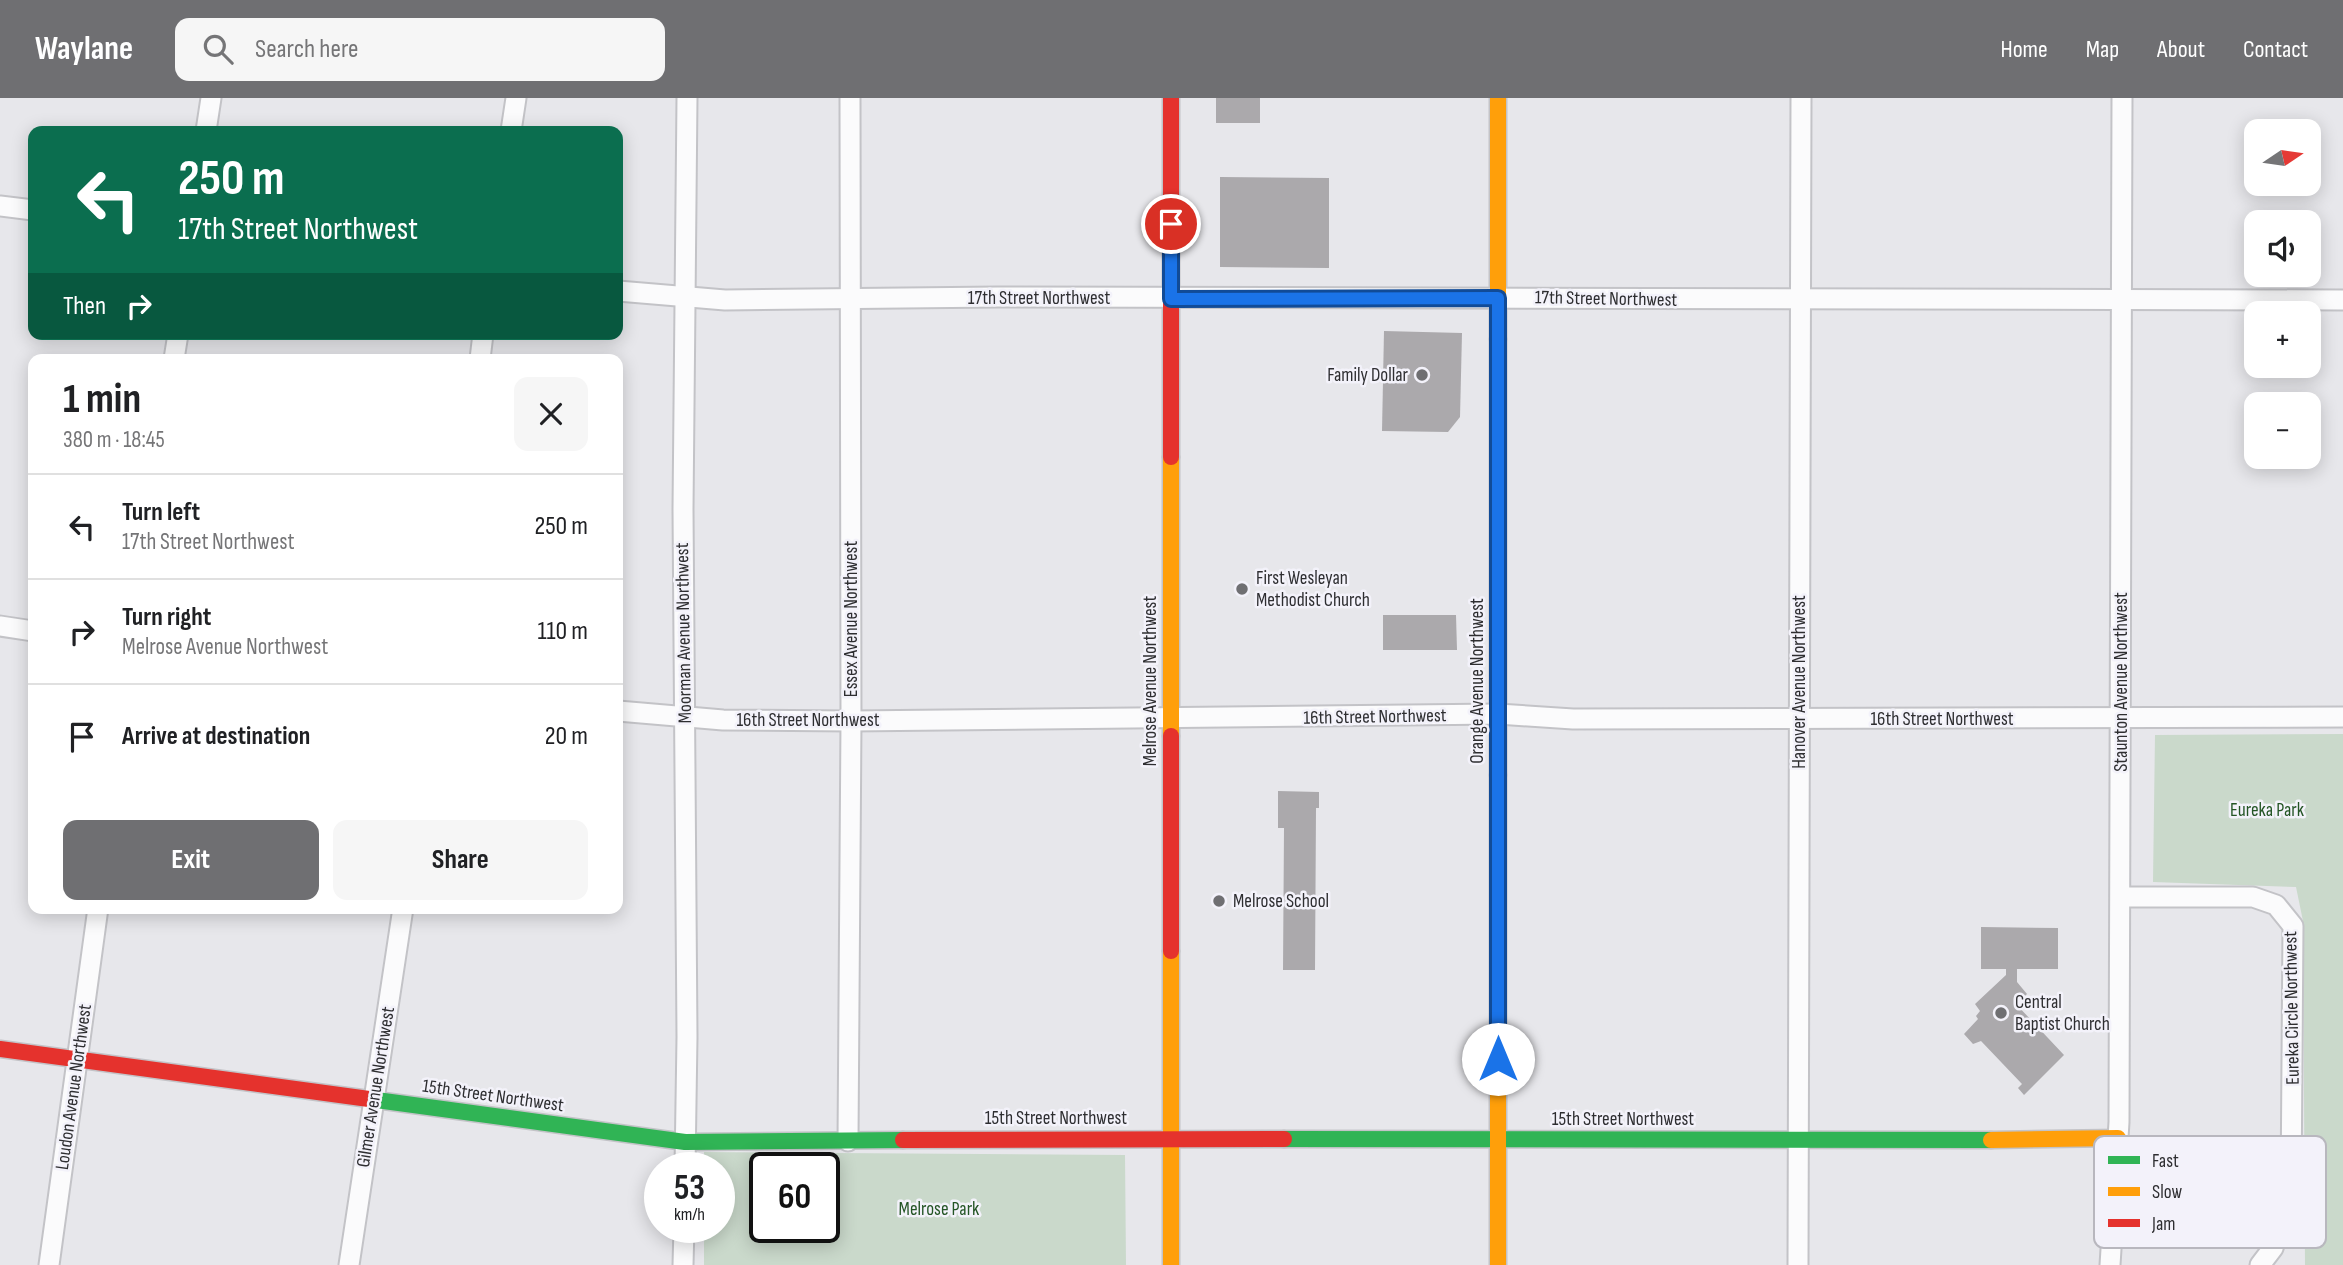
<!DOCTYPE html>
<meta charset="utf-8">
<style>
:root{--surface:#fff;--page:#f6f6f6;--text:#202124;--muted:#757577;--line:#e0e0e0;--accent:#6f6f72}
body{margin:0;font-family:"Sofia Sans Condensed",sans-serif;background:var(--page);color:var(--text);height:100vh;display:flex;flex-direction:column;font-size:26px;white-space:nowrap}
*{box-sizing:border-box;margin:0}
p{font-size:23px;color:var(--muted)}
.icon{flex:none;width:38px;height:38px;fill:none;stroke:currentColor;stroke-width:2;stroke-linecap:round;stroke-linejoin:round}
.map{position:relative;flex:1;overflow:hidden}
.panel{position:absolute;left:28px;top:256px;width:595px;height:560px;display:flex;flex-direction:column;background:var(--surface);border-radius:14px;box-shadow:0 4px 18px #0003}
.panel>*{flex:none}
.banner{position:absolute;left:28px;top:28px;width:595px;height:214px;border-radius:14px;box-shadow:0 4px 18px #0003;background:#0b6e4f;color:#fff;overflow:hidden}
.needle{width:46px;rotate:77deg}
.controls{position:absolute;left:2244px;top:21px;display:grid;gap:14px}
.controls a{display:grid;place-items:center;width:77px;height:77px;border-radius:14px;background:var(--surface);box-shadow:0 4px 18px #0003;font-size:35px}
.speed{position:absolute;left:644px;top:1054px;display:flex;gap:14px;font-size:35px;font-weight:700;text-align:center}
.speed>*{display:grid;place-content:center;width:91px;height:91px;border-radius:50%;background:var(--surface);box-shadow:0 4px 18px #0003;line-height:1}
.speed small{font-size:18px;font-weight:400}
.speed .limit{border:4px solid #111;border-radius:10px;background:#fff;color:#111}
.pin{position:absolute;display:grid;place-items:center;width:60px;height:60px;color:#fff;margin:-30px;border:4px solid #fff;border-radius:50%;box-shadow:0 2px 7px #0007}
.me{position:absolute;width:77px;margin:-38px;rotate:0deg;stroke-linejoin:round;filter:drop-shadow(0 0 5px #0008)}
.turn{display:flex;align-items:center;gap:24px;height:147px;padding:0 35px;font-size:32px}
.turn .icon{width:91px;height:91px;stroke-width:2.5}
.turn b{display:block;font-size:49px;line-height:60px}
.then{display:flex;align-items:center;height:66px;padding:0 35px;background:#0003;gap:14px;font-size:26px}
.round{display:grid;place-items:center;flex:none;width:74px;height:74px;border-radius:14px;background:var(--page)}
.headline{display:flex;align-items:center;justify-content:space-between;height:119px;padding:0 35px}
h1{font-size:42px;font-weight:700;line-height:52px}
.button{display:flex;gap:14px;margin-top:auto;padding:14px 35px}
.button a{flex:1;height:80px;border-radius:14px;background:var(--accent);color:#fff;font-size:28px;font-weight:700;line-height:80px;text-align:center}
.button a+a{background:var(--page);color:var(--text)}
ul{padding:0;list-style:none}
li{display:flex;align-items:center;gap:21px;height:105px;padding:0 35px;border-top:2px solid var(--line)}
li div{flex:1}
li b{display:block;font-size:26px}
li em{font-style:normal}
header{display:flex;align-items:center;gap:42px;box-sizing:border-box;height:98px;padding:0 35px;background:var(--accent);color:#fff}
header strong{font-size:33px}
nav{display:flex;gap:38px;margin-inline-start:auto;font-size:24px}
.search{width:490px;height:63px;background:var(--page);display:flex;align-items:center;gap:18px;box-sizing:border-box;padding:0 24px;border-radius:14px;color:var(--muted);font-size:26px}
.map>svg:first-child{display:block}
.green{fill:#cad9cb;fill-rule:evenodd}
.building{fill:#aba9ac}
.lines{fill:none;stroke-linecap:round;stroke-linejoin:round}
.street-casing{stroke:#c3c3c7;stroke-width:23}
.fast-casing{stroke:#c3c3c7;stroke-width:19}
.slow-casing{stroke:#c3c3c7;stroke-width:19}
.jam-casing{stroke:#c3c3c7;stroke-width:19}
.street{stroke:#fbfbfc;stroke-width:19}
.fast{stroke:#30b455;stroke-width:16}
.slow{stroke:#ff9f0a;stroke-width:16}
.jam{stroke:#e5322d;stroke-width:16}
.route-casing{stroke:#114b97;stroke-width:18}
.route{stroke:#1a73e8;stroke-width:12}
.poi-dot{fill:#6f6f72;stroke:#f3f2fa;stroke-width:2.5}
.labels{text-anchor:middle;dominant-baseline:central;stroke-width:5;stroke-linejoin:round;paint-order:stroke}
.street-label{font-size:19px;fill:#2e2e31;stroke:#f3f2fa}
.poi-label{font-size:19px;fill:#2e2e31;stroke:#f3f2fa;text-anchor:start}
.park-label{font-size:19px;fill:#245525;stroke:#f3f2fa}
.key{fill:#f3f2fa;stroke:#b8b7be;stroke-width:2}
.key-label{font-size:19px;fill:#2e2e31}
</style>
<header>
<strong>Waylane</strong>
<div class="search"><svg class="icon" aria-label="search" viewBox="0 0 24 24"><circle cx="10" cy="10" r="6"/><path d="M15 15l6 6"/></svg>Search here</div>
<nav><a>Home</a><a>Map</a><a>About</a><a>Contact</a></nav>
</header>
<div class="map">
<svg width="2343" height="1167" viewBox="0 0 2343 1167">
<rect width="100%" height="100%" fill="#e7e7eb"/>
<g class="green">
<path d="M2343,636V1167H2305L2303,823L2296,789L2153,784L2155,637Z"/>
<path d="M704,1054L1125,1057L1126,1167H704V1129H719V1069H704ZM765,1069H824V1129H765Z"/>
</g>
<g class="building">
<rect x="1216" y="0" width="44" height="25"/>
<path d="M1220,79L1329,80V170L1220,169Z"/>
<path d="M1384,233L1462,235L1460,319L1448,334L1382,333Z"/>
<path d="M1383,517H1456L1457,552H1383Z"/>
<path d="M1278,693L1319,694V710H1316L1315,872H1283L1284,730H1278Z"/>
<path d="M1981,829L2058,830V871H2017V884L2027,896L2016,906L2064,957L2024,997L2018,990L2022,986L1981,943L1973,946L1964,936L1978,921L1976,918L1980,913L1975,906L2006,877V871H1981Z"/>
</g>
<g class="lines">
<defs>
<g id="street">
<path d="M206,33L211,0"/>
<path d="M511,33L516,0"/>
<path d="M0,108L33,112"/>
<path d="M618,193L725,202L998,199L2343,202"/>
<path d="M174,261L178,236"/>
<path d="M480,261L483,236"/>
<path d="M0,528L33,533"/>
<path d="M618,613L723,622L851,623L1498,616L1573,621L2343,619"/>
<path d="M2121,799H2253L2276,807L2293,828L2291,1094L2273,1150L2260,1167"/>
<path d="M848,1043L851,623L850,0"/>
<path d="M685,1069L687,939L683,411L687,0"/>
<path d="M49,1167L98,810"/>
<path d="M349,1167L403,810"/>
<path d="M683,1167L684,1129"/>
<path d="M1798,1167L1801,0"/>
<path d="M2110,1167L2119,1024L2122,0"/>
</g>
<g id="fast">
<path d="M1498,241V677"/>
<path d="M369,1001L685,1044L903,1042"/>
<path d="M1284,1041L1991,1042"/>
</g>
<g id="slow">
<path d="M1498,0V241"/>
<path d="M1171,359V638"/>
<path d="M1498,677V1167"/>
<path d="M1171,853V1167"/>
<path d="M1991,1042L2118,1040"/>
</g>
<g id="jam">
<path d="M1171,0V359"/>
<path d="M1171,638V853"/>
<path d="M0,951L369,1001"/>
<path d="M903,1042L1284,1041"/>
</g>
</defs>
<use href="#street" class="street-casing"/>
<use href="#fast" class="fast-casing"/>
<use href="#slow" class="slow-casing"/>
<use href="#jam" class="jam-casing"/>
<use href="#street" class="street"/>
<use href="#fast" class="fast"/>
<use href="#slow" class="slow"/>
<use href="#jam" class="jam"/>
</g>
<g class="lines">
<defs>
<path id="route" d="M1171,126V201L1498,200V961"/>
</defs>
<use href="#route" class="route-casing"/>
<use href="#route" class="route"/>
</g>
<g class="poi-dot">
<circle cx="1422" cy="277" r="7"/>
<circle cx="1242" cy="491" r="7"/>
<circle cx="1219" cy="803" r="7"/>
<circle cx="2001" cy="915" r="7"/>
</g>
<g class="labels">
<g class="street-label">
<text x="1039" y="200">17th Street Northwest</text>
<text transform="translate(1606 201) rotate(1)">17th Street Northwest</text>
<text transform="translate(851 521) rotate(-90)">Essex Avenue Northwest</text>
<text transform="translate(684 535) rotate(-91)">Moorman Avenue Northwest</text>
<text transform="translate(1150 583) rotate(-90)">Melrose Avenue Northwest</text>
<text transform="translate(1477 583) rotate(-90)">Orange Avenue Northwest</text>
<text transform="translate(1799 584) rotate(-90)">Hanover Avenue Northwest</text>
<text transform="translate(2121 584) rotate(-90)">Staunton Avenue Northwest</text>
<text transform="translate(1375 619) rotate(-1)">16th Street Northwest</text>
<text x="1942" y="621">16th Street Northwest</text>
<text x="808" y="622">16th Street Northwest</text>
<text transform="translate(2292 910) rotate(-91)">Eureka Circle Northwest</text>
<text transform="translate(74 989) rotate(-82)">Loudon Avenue Northwest</text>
<text transform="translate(376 989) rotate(-81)">Gilmer Avenue Northwest</text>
<text transform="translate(493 998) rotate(8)">15th Street Northwest</text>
<text x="1056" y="1020">15th Street Northwest</text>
<text x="1623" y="1021">15th Street Northwest</text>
</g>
<g class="poi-label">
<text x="1408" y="277" text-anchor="end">Family Dollar</text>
<text x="1256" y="480">First Wesleyan<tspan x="1256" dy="22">Methodist Church</tspan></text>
<text x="1233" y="803">Melrose School</text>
<text x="2015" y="904">Central<tspan x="2015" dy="22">Baptist Church</tspan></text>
</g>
<g class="park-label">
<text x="2267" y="712">Eureka Park</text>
<text x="939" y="1111">Melrose Park</text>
</g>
</g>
<rect x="2094" y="1038" width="232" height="112" rx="10" class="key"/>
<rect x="2108" y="1058" width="32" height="8" fill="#30b455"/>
<rect x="2108" y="1089" width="32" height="9" fill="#ff9f0a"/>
<rect x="2108" y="1121" width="32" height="8" fill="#e5322d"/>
<g class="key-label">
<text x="2152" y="1069">Fast</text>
<text x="2152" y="1100">Slow</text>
<text x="2152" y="1132">Jam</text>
</g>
</svg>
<div class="controls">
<a><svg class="needle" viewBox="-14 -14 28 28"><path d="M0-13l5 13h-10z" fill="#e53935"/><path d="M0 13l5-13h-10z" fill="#757577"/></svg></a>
<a><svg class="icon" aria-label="sound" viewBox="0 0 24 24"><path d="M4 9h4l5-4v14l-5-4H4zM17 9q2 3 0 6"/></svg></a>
<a>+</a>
<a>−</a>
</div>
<div class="speed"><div>53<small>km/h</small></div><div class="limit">60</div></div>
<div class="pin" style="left:1171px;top:126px;background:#d93025"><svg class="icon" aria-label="arrive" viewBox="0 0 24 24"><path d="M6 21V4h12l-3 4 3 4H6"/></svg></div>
<svg class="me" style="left:1498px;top:961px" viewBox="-20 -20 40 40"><circle r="19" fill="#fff"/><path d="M0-13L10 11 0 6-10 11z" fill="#1a73e8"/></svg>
<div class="banner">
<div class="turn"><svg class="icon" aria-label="left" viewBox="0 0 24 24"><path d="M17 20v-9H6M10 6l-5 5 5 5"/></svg><div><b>250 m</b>17th Street Northwest</div></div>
<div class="then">Then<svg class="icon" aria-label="right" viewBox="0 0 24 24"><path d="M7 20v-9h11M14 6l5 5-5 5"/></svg></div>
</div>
<section class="panel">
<div class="headline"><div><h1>1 min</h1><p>380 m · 18:45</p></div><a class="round"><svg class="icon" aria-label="close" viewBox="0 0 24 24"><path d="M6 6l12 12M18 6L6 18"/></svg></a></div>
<ul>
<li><svg class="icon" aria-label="left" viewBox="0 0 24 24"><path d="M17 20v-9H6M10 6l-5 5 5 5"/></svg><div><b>Turn left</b><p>17th Street Northwest</p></div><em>250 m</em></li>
<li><svg class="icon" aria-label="right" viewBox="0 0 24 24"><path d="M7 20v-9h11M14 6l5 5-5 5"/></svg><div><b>Turn right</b><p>Melrose Avenue Northwest</p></div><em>110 m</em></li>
<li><svg class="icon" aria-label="arrive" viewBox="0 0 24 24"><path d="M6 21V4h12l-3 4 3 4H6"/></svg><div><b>Arrive at destination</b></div><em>20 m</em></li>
</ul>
<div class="button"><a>Exit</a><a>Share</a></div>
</section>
</div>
